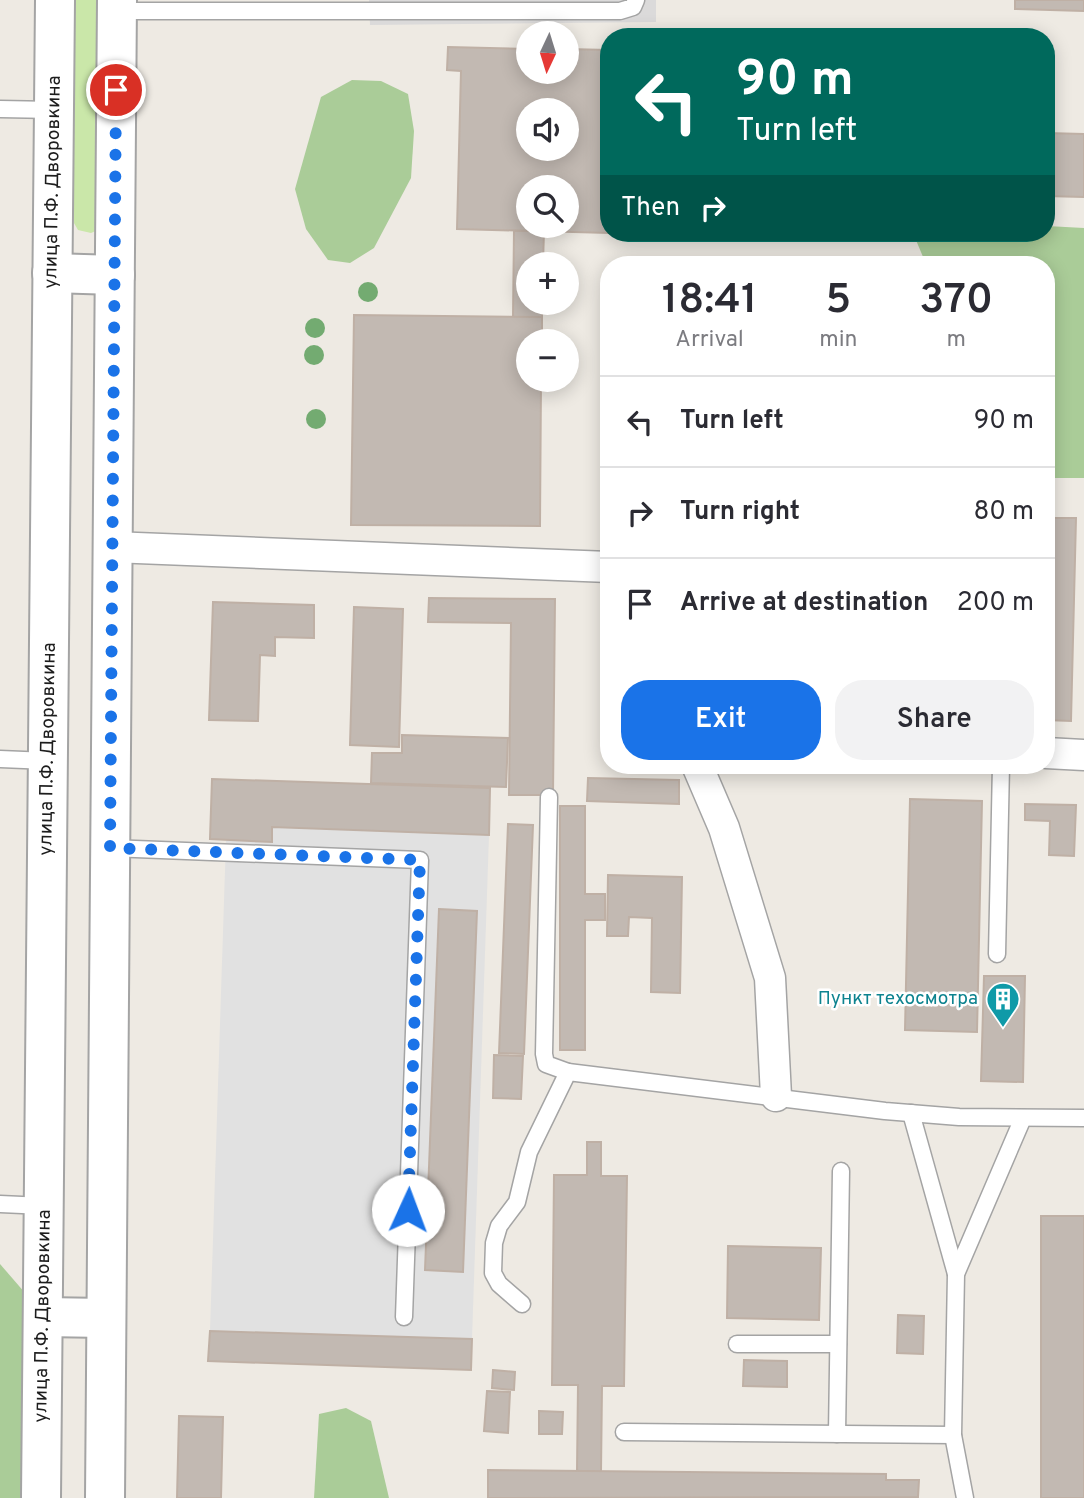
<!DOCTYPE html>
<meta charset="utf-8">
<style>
:root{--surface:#fff;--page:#f2f2f3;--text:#2b2b33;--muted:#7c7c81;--line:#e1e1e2;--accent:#1a73e8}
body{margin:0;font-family:Overpass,sans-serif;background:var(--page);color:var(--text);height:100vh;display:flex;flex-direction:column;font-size:26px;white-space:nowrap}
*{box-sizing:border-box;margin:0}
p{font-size:23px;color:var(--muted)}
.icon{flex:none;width:38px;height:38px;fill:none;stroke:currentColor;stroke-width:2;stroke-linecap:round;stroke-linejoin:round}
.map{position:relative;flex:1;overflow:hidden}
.side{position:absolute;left:600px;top:256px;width:455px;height:518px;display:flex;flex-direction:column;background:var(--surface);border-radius:28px;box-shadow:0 4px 18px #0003}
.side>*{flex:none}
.top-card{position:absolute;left:600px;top:28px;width:455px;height:214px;border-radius:28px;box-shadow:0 4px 18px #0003;background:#00695c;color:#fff;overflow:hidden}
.needle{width:46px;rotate:184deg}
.tools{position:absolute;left:516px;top:21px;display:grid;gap:14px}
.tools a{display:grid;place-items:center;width:63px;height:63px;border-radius:50%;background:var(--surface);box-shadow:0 4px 18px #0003;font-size:35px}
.pin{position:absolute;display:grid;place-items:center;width:60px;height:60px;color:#fff;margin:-30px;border:4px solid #fff;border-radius:50%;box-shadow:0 2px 7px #0007}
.me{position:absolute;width:77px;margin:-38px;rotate:2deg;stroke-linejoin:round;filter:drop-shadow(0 0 5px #0008)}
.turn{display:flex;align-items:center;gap:24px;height:147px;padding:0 21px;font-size:32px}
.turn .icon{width:91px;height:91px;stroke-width:2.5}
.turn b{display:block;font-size:49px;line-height:60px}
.then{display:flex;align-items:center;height:66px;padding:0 21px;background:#0003;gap:14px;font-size:26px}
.eta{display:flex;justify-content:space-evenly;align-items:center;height:119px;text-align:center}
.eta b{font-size:42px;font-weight:600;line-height:49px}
.primary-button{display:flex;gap:14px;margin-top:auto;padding:14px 21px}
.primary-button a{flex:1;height:80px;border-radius:28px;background:var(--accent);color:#fff;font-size:28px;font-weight:600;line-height:80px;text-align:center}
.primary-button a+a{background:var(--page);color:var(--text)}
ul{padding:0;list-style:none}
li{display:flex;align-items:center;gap:21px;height:91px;padding:0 21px;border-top:2px solid var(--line)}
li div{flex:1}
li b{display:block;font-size:26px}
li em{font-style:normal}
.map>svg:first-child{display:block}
.residential{fill:#dbdada}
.grass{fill:#cae7a9}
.forest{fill:#aacc98}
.parking{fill:#e1e1e1}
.building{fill:#c2b9b2;stroke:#bfb0a5;stroke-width:2;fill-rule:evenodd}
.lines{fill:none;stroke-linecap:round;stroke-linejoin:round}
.service-casing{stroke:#a4a4a4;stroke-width:19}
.minor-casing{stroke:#a4a4a4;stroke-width:33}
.tertiary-casing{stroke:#a4a4a4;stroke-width:42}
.service{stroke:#fff;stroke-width:16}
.minor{stroke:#fff;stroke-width:30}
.tertiary{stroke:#fff;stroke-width:38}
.tree{fill:#73ab71}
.route{stroke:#1a73e8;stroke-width:12;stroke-dasharray:0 21.6}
.labels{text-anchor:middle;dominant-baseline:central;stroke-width:5;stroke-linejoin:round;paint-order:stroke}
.street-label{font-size:19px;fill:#1d1d1d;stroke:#fff}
.culture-label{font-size:19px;fill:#0d838f;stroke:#fff;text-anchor:end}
</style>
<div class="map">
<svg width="1084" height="1498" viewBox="0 0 1084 1498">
<rect width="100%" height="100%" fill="#eeeae3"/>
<path class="residential" d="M369,0H656V22L370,25Z"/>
<path class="grass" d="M74,0H102L98,230L91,233L78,230L74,223Z"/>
<g class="forest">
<path d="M352,80L381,81L408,94L414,131L411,178L374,248L350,263L328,260L306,229L295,189L321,97Z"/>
<path d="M1047,226L1084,228V478H1047L1046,264H926L913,233H1046Z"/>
<path d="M0,1264L32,1301L23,1498H0Z"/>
<path d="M346,1408L371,1421L389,1498H314L319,1414Z"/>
</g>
<path class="parking" d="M272,827L489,835L472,1339L210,1331L226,840L272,841Z"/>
<g class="building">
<path d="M1015,0H1084V11L1015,9Z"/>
<path d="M448,47L528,49V72H567V49L609,50V233L457,229L461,71L447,70ZM528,110H567V149H528ZM528,187H567V226H528Z"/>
<path d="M1046,133L1084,134V197L1046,196Z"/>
<path d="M514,231H544L543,264H528V303H542V317H513Z"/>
<path d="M354,315L542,317V341H528V380H541L540,526L351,525Z"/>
<path d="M1046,518H1076L1071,721L1046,720Z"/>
<path d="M429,598L555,599L553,795H509L511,623L428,622Z"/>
<path d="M213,602L314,605V638L275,637V656L260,655L258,721L209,720Z"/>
<path d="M354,607L403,609L399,747L350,745Z"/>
<path d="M402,735L508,738L506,787L371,783L372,753H402Z"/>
<path d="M588,778L679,780V804L587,801Z"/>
<path d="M212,779L490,788L489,835L272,827V842L210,839Z"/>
<path d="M910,799L982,801L977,1032L905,1030Z"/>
<path d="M1025,804L1076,805L1074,856L1049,855L1050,821L1025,820Z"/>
<path d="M560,806H585V894H605V920H585V1050H560Z"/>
<path d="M508,824L533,825L524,1054L499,1053Z"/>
<path d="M608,875L682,877L680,993L651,992L652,918L629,917L628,936H607Z"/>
<path d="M439,909L477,911L463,1272L425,1270Z"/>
<path d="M984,976H1025L1023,1082L981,1081Z"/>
<path d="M494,1055L523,1056L521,1099L493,1098Z"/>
<path d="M587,1142H601V1176H627L624,1386H602L601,1472L577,1471L578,1385H552L554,1175H587Z"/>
<rect x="1041" y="1216" width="43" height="282"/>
<path d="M728,1246L821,1248L819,1320L727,1318Z"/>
<path d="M898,1315L924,1316L923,1354L897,1353Z"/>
<path d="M210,1331L472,1339L471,1370L208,1361Z"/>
<path d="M744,1360L787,1361V1387L743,1386Z"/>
<path d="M493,1370L515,1372L514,1390L492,1388Z"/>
<path d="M487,1391L510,1392L508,1433L484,1431Z"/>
<path d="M539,1411L563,1412L562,1434H539Z"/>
<path d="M179,1416L223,1417L221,1498H177Z"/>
<path d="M488,1470L886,1474V1480H919L918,1497L488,1498Z"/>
</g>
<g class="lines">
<defs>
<g id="service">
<path d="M117,11H620L633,7L636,0"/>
<path d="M0,109L54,110"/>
<path d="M0,759L48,761"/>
<path d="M549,797L544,1054L546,1064L568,1072"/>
<path d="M110,848L420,860L404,1317"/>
<path d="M997,954L1001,765"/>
<path d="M911,1113L956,1274"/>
<path d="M0,1204L44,1206"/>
<path d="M522,1304L499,1284L493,1273L494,1243L499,1226L517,1202L529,1152L568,1072L885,1111L959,1117L1084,1118"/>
<path d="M737,1344H838"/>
<path d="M624,1432L953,1435"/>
<path d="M837,1434L841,1171"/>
<path d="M965,1498L953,1435L956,1274L1023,1118"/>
</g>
<g id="minor">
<path d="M112,547L609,567"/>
<path d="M1046,753L1084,755"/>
<path d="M697,765L724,828L770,978L776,1096"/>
</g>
<g id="tertiary">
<path d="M52,273L115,275"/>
<path d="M43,1317L106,1318"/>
<path d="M41,1498L55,0"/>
<path d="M105,1498L117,0"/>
</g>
</defs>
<use href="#service" class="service-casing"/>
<use href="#minor" class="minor-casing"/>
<use href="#tertiary" class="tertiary-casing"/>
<use href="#service" class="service"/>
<use href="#minor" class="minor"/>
<use href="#tertiary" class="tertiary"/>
</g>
<g class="tree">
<circle cx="368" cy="292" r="10"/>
<circle cx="315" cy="328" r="10"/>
<circle cx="314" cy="355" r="10"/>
<circle cx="316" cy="419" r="10"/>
</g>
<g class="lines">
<path class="route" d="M116,90L110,848L420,860L408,1210"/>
</g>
<defs>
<symbol id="building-pin" viewBox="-11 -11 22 30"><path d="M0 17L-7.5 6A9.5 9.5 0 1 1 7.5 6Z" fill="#0f9aa8" stroke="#fff"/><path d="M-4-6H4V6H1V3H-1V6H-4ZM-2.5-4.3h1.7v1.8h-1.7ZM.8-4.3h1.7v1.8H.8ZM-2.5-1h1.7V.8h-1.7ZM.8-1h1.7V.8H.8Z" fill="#fff"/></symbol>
</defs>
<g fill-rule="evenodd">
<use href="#building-pin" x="984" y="980" width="38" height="52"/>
</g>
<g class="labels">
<g class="street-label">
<text transform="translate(53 182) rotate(-89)">улица П.Ф. Дворовкина</text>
<text transform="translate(48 749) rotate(-89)">улица П.Ф. Дворовкина</text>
<text transform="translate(43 1316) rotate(-89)">улица П.Ф. Дворовкина</text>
</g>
<g class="culture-label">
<text x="978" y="999">Пункт техосмотра</text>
</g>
</g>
</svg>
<div class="tools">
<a><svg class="needle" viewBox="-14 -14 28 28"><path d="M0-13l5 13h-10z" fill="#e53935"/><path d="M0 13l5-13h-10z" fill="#7c7c81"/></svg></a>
<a><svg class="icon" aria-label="sound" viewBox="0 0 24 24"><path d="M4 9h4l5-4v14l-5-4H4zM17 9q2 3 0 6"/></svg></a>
<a><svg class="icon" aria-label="search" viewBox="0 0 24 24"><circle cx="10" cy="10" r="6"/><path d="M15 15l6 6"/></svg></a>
<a>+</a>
<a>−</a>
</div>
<div class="pin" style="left:116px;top:90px;background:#d93025"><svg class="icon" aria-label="arrive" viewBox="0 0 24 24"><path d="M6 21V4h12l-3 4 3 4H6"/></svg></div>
<svg class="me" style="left:408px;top:1210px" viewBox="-20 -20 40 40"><circle r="19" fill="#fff"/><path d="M0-13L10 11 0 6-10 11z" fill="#1a73e8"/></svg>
<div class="top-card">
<div class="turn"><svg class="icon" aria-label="left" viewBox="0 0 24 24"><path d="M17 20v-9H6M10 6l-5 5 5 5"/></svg><div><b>90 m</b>Turn left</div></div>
<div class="then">Then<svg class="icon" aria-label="right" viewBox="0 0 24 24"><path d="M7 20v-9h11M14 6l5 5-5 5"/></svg></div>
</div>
<section class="side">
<div class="eta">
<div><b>18:41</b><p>Arrival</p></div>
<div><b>5</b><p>min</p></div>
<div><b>370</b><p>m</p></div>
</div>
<ul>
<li><svg class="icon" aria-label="left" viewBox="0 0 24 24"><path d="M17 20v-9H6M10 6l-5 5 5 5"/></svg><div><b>Turn left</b></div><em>90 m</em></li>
<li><svg class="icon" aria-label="right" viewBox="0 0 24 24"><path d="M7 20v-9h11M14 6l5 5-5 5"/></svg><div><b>Turn right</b></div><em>80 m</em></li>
<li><svg class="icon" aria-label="arrive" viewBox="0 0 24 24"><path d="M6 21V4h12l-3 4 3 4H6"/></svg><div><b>Arrive at destination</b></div><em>200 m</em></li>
</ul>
<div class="primary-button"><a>Exit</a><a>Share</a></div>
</section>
</div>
